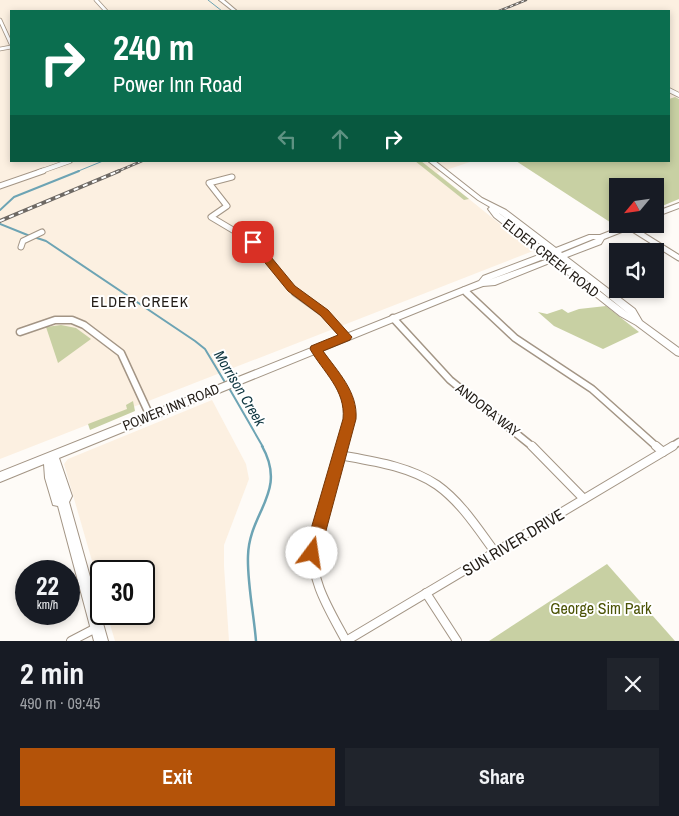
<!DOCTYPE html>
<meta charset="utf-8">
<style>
:root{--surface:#171b24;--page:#20242c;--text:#f1f3f6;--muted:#9ea1a6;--accent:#b45309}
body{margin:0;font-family:"Archivo Narrow",sans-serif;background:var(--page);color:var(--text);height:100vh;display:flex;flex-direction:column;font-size:19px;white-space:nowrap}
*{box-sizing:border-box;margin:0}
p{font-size:16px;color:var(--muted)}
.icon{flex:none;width:28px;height:28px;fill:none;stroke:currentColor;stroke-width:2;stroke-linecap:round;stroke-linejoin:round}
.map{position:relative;height:641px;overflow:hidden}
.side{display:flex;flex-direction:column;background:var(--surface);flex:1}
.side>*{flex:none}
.top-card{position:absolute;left:10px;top:10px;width:660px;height:152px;border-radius:0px;box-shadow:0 2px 8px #0003;background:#0b6e4f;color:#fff;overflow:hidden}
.needle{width:32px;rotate:241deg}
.tools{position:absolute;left:609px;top:178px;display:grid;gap:10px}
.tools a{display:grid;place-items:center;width:55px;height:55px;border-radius:0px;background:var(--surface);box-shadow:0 2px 8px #0003;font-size:25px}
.speed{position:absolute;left:15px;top:560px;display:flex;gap:10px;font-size:25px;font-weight:700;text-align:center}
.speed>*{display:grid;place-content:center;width:65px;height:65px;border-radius:50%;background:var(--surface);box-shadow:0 2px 8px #0003;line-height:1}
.speed small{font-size:12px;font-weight:400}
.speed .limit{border:2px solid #111;border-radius:8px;background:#fff;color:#111}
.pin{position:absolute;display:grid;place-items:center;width:42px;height:42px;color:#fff;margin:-21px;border-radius:10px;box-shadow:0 2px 8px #0006}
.me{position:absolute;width:55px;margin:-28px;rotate:14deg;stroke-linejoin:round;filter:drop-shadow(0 0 4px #0008)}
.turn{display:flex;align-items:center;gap:18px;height:105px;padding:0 20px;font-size:22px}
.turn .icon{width:65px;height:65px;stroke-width:2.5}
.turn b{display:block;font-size:35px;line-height:42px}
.lanes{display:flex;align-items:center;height:48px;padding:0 20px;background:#0003;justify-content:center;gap:25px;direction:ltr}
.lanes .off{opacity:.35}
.round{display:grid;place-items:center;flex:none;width:52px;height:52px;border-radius:0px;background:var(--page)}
.summary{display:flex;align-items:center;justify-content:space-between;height:85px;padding:0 20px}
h1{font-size:30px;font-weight:700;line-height:38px}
.button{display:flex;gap:10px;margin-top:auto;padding:10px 20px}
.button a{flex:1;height:58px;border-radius:0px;background:var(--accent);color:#fff;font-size:20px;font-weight:700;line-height:58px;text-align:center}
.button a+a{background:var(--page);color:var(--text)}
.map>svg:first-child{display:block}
.built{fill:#fcf0e1}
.green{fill:#c8d0a3}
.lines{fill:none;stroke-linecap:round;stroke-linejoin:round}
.stream-far2{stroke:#6da4b4;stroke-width:1}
.stream-far1{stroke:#6da4b4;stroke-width:2}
.stream{stroke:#6da4b4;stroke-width:2.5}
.street-far4-casing{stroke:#a39585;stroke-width:4.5}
.street-far3-casing{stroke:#a39585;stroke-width:5.5}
.street-far2-casing{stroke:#a39585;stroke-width:7}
.street-far1-casing{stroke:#a39585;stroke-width:9}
.street-casing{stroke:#a39585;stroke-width:10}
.secondary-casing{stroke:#a39585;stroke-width:2}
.street-far4{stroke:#fff;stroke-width:3}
.street-far3{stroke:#fff;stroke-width:4}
.street-far2{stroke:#fff;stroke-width:5}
.street-far1{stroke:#fff;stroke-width:6}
.street{stroke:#fff;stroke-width:8}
.secondary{fill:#fff;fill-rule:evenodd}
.rail-far1-casing{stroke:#6e6964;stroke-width:2.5}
.rail-casing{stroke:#6e6964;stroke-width:4}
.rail-far1{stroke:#fff;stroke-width:1;stroke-dasharray:3;stroke-linecap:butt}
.rail{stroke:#fff;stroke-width:2;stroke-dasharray:5;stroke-linecap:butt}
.route{fill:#b45309;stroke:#753606}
.labels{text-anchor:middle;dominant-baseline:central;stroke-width:4;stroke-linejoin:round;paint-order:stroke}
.street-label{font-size:14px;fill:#221c16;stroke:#fff}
.neighbourhood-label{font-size:15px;letter-spacing:1px;fill:#221c16;stroke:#fff}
.water-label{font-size:15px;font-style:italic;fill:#103741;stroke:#fff}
.near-street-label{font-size:16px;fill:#221c16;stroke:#fff}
.near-park-label{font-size:16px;fill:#4c5407;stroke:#fff}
</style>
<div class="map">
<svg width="679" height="641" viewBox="0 0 679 641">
<rect width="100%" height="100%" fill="#fefbf7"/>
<g class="built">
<path d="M0,0H679V97L669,100V11H11V161H473L437,173L533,251L0,459Z"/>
<path d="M212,400L246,464L249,479L224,545V566L229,641H115L107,614H144V571H101V592L64,464L68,459Z"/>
</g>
<g class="green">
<path d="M675,97L679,99V199L655,209V186H618V224H621L616,226L516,161H669V99Z"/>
<path d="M415,161H421L469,199L464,200Z"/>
<path d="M606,306L639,332L603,349L554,326L538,312L547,314L562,309L568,313L579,309Z"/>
<path d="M61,325L76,328L91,339L58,363L46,327Z"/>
<path d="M133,401L135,411L90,430L88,424L127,409L126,405Z"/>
<path d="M607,564L675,641H489Z"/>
</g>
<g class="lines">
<g class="stream-far2">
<path d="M208,0L222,11"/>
<path d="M76,172L103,161"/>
</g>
<g class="stream-far1">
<path d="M0,210L14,197L79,171"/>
<path d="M0,224L30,236"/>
<path d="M34,237L46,241L195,341L205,349L226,384"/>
<path d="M229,388L263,447"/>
</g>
<path class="stream" d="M256,641C254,615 247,582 248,556C249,512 288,492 262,446"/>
<defs>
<g id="street-far4">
<path d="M96,0L106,11"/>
<path d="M0,20L11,44"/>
<path d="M0,49L11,47"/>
</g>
<g id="street-far3">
<path d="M669,90L679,95"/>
<path d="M39,172L70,161"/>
</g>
<g id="street-far2">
<path d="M232,177L209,183L227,206L211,217L253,242L291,289L297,293"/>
<path d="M0,186L43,171"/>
<path d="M628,226L679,258"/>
<path d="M21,247L23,241L42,232"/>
<path d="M464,290L467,293"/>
</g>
<g id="street-far1">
<path d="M295,292L324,313L346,337"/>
<path d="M466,292L515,338L592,389L657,447"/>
<path d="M393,318L450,380L533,447"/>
<path d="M20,332L55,320H72L84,325L121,353L150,416"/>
<path d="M316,349C330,369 354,393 349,420C347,429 343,438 341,447"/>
<path d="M671,447L679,442"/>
</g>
<g id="street">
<path d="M341,446L313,544C310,581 329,609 346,641L673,446"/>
<path d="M532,446L584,499"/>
<path d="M656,446L663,452"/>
<path d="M339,455C372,461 409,466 437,485C461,502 478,529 495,552"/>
<path d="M426,593L457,641"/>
<path d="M71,641L96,628"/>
</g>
<g id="secondary">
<path d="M219,0H224L237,11H233Z"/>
<path d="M428,161H435L482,198L506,210L556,248L589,235H600L628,224H638L637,226L604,239L601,244L567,257L635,309L642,321L679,348V356L676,355L636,325L620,316L552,262L495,285L483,286L467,292L59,458L72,496L69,502L108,641H94L58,506L53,505L45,478L44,464L0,482V472L479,281L483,276L541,254L494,217L488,209L490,207L478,200ZM499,213L500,214L549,251H548ZM593,239H596L562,253L561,252ZM546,258L548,259L489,280ZM561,259L629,314L559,260Z"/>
<path d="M679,203V208L655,217V212Z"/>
</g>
</defs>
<use href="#street-far4" class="street-far4-casing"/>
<use href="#street-far3" class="street-far3-casing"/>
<use href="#street-far2" class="street-far2-casing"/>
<use href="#street-far1" class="street-far1-casing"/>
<use href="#street" class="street-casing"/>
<use href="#secondary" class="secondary-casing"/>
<use href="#street-far4" class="street-far4"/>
<use href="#street-far3" class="street-far3"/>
<use href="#street-far2" class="street-far2"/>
<use href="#street-far1" class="street-far1"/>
<use href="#street" class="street"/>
<use href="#secondary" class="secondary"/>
<defs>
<g id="rail-far1">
<path d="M499,11L526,0"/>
<path d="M116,172L142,161"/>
</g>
<path id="rail" d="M0,221L119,171"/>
</defs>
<use href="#rail-far1" class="rail-far1-casing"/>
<use href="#rail" class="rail-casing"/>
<use href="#rail-far1" class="rail-far1"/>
<use href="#rail" class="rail"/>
</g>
<path class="route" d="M253,239L257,240L295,286L328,310L352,337L350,340L323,351C338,372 358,392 356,419L320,553L317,559L312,561L306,559L304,553L343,419C346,390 323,372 310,349L311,346L338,335L320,315L288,291L248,242Z"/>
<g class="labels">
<g class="street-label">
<text transform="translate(551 258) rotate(38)">ELDER CREEK ROAD</text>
<text transform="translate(171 407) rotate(-22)">POWER INN ROAD</text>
<text transform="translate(488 410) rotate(38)">ANDORA WAY</text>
</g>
<g class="neighbourhood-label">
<text x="140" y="301">ELDER CREEK</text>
</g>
<g class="water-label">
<text transform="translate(240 388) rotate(59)">Morrison Creek</text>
</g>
<g class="near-street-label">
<text transform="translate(513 542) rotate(-31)">SUN RIVER DRIVE</text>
</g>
<g class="near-park-label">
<text x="601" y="608">George Sim Park</text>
</g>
</g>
</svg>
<div class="tools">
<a><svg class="needle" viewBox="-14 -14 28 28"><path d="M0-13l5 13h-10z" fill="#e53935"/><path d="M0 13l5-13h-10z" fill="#9ea1a6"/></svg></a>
<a><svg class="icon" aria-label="sound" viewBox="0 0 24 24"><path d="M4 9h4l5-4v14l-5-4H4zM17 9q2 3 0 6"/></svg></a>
</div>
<div class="speed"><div>22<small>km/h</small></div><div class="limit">30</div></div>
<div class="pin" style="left:253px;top:242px;background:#d93025"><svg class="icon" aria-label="arrive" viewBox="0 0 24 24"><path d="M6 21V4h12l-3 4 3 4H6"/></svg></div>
<svg class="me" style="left:312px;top:553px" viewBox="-20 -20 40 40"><circle r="19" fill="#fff"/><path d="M0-13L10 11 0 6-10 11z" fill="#b45309"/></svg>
<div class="top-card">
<div class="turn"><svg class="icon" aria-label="right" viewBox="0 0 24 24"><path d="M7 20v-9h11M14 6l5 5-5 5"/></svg><div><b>240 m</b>Power Inn Road</div></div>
<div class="lanes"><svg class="icon off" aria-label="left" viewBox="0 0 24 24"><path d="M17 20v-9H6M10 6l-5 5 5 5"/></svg><svg class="icon off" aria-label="ahead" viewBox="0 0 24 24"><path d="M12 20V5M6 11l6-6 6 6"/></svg><svg class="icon" aria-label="right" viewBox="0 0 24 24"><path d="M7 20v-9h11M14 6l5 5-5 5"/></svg></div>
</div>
</div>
<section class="side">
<div class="summary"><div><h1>2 min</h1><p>490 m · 09:45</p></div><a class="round"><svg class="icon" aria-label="close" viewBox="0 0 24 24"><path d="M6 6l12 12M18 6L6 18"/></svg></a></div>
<div class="button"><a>Exit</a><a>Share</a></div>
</section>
